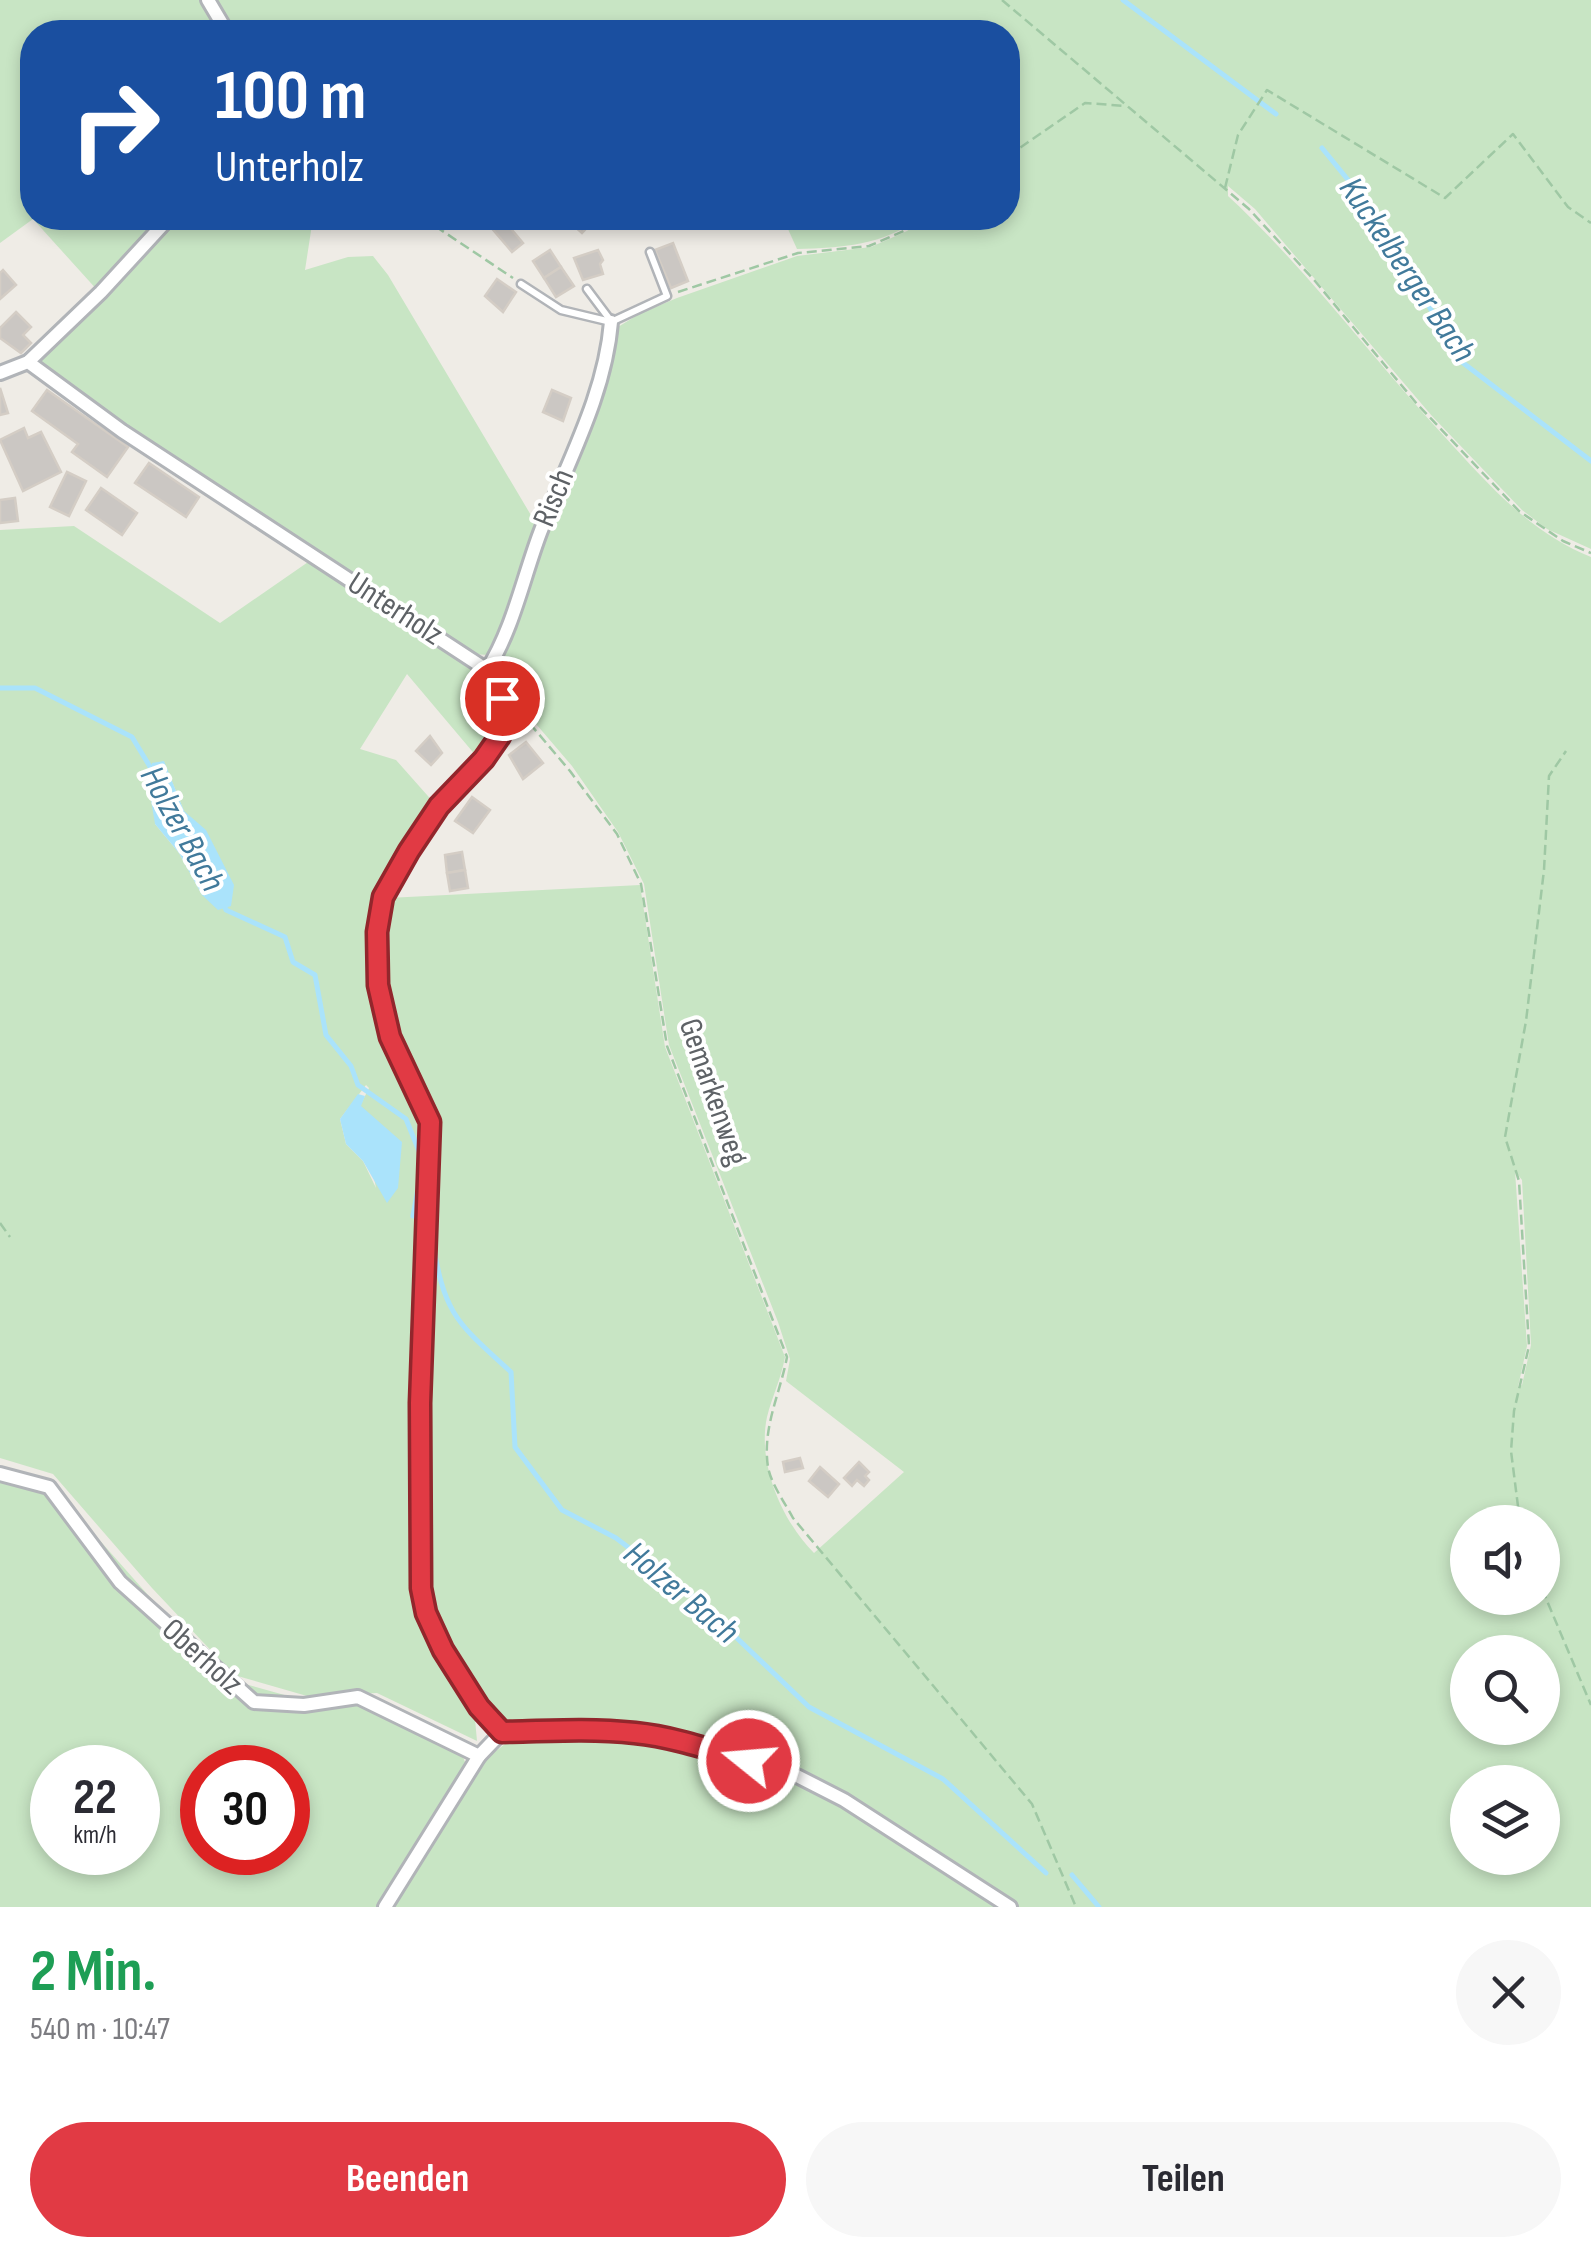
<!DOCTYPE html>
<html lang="de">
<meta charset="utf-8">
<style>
:root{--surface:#fff;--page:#f7f7f7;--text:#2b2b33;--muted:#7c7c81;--accent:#e13a44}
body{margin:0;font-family:"Sofia Sans Condensed",sans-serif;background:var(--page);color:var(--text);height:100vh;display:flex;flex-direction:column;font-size:38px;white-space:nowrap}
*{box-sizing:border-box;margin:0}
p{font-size:32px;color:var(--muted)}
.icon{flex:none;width:55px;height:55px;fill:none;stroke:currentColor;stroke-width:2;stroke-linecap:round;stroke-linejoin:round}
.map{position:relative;height:1907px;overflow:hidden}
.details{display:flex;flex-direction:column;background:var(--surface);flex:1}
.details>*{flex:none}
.hud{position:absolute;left:20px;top:20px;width:1000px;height:210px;border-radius:40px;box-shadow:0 5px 15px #0003;background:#1a4fa0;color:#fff;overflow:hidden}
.buttons{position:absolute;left:1450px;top:1505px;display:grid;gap:20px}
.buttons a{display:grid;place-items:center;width:110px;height:110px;border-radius:50%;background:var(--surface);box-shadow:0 5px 15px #0003;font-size:50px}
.speed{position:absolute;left:30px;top:1745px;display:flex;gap:20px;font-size:50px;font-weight:700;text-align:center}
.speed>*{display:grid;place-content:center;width:130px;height:130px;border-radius:50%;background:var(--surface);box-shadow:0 5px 15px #0003;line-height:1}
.speed small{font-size:25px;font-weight:400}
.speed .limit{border:15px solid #d22;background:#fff;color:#111}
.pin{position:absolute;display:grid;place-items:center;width:85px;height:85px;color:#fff;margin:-42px;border:5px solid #fff;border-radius:50%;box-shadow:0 2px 10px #0007}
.me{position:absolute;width:110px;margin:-55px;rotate:287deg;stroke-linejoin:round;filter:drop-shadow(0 0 8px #0008)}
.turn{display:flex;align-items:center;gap:35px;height:210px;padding:0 30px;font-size:45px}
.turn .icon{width:130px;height:130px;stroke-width:2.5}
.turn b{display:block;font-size:70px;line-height:85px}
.round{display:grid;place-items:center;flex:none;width:105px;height:105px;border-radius:52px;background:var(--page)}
.headline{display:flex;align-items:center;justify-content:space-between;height:170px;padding:0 30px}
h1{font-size:60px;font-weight:700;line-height:75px;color:#1e9e55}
.button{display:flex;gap:20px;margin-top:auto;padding:20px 30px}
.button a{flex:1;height:115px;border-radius:60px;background:var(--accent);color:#fff;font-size:40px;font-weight:700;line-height:115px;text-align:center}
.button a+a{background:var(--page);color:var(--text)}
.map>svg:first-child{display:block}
.green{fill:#c8e5c4;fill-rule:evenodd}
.water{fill:#aae3fb}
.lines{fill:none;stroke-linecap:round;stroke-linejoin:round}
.stream{stroke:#aae3fb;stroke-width:5}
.building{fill:#cbc7c3;stroke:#d4cdc5;stroke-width:2.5}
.service-casing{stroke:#b1b4b8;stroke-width:11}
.minor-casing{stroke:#b1b4b8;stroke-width:18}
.path{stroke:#9fc8a4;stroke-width:2.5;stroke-dasharray:10 5;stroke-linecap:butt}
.service{stroke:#fff;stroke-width:6}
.minor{stroke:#fff;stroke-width:12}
.route-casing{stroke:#92262c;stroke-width:25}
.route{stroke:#e13a44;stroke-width:18}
.labels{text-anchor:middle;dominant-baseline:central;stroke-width:8;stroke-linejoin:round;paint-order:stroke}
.street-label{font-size:32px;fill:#5e6266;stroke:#fff}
.water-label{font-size:35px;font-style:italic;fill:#417a9b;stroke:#fff}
</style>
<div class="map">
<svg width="1591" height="1907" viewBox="0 0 1591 1907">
<rect width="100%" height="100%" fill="#efece6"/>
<g class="green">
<path d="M0,0H206L224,32H32V218H166L99,292L33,219L0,243Z"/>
<path d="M211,0H1591V549L1547,529L1522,510L1432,416L1255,209L1228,186V196C1307,269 1371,357 1444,436C1488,484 1529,532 1591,557V1907H388L484,1760L509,1741L530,1737L612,1735L685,1747L753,1769L751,1756L687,1737L521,1726L494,1716L461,1673L435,1623L426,1591L423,1405L432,1122L392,1036L381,985L379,931L388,898L640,885L665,1047L785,1357C781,1379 772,1397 767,1417C757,1463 782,1521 814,1553L904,1472L786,1381L790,1359L778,1322L669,1045L644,884L618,832L572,766L501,683L500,662L543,535L591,417L618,327L639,314L677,298L797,256L871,247L907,231L925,218H1008V157L1032,139L1008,154V32H230ZM1515,1171L1522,1180L1531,1345L1522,1385L1518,1387L1527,1346ZM1468,1522H1542V1598H1468ZM1468,1652H1542V1728H1468ZM1468,1782H1542V1858H1468Z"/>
<path d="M172,218H313L305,270L348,257L373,256L388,275L538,527L496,646L489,655L472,654L123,427L31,362Z"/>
<path d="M783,218H920C883,245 842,248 797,249Z"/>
<path d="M74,526L220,623L311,560L480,673C506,704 501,728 477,757L407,674L360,749L396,760L435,804L389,872L382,896L377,986L427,1122L418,1266L417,1578L426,1629L474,1708L477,1741L377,1693L307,1696L234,1675L152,1588L53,1474L0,1458V530ZM164,762L184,811L202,895L179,853L155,824ZM366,1085L369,1088L360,1106L376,1188L363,1161L346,1144L340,1119Z"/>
<path d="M0,1468L49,1483L148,1595L234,1681L306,1701L375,1698L461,1752L467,1767L382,1907H0ZM52,1768H138V1852H52ZM202,1768H288V1852H202Z"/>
</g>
<g class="water">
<path d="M164,761L184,811L206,830L234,885L231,906L218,910L202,895L179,853L155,824L148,782L152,763Z"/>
<path d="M358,1094L365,1096L361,1106L402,1142L398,1188L387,1203L363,1161L346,1144L340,1119Z"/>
</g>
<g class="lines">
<g class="stream">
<path d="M1123,0L1276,114"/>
<path d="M1322,148L1384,224L1458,359L1591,461"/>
<path d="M0,688H35L132,737L152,770"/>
<path d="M223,903L226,910L285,937L293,962L315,975L326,1035L351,1066L358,1085L406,1119L423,1161"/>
<path d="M413,1216L421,1172"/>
<path d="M432,1237C444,1314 455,1321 511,1372L515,1447L562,1510L616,1538L695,1598L809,1707L943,1779L1046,1873"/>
<path d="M1072,1875L1099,1907"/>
</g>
</g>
<g class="building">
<path d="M483,218H502L523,243L512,252Z"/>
<path d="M575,218H596L582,233L571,223Z"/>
<path d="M673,243L688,281L671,288L655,250Z"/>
<path d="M550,250L561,267L544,278L533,261Z"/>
<path d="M598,250L603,260L600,264L603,274L583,280L574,258Z"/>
<path d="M561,267L574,286L556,297L544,278Z"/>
<path d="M3,270L16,285L0,299V273Z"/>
<path d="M497,279L516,292L503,312L485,296Z"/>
<path d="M16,312L31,327L23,335L31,343L21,353L0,338V328Z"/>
<path d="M0,388L8,413L0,415Z"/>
<path d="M47,390L128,447L107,477L72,452L78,444L32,411Z"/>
<path d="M552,390L571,398L563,421L543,412Z"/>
<path d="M24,428L28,438L41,432L61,472L23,491L0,440Z"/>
<path d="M149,463L199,497L186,517L135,483Z"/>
<path d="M67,472L86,481L69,516L50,507Z"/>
<path d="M101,488L137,513L122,535L86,510Z"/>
<path d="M15,498L18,521L0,523V500Z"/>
<path d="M430,736L442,753L431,765L416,751Z"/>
<path d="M526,742L543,763L523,779L509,755Z"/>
<path d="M472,797L490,810L473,833L455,821Z"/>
<path d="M462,852L465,870L447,873L445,855Z"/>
<path d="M465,870L468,888L450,891L447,873Z"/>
<path d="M800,1458L803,1468L785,1472L783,1462Z"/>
<path d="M859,1462L869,1472L865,1476L869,1480L864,1486L857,1480L852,1486L844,1478Z"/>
<path d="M820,1467L839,1484L828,1497L809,1481Z"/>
</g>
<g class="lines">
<defs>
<g id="service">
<path d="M521,284L561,310L611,322L667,296L650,252"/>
<path d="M587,289L611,321"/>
</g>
<g id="minor">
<path d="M208,0L227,32"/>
<path d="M28,362L101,292L169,218"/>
<path d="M0,373L28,362L122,431L487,670L497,686L505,711L500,736L484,759L439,806L409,851L383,897L377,932L379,985L390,1037L429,1121L420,1403L421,1588C431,1643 464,1692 502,1732"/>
<path d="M487,670C513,629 523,578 540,533C566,465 605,396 611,322"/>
<path d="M0,1474L49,1487L120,1582L254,1702L304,1705L358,1697L479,1756L502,1732"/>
<path d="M502,1732L586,1730L638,1733L686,1742L797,1776L844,1800L1010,1907"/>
<path d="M385,1907L479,1756"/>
</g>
</defs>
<use href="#service" class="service-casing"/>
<use href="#minor" class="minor-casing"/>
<g class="path">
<path d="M1002,0L1249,209L1315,281L1417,404L1519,511L1563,541L1591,553"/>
<path d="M1008,156L1085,103L1126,106"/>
<path d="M1225,188L1238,135L1267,90L1445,198L1513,134L1568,207L1591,223"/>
<path d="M423,218L513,278"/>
<path d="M678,292L798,253L869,246L906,230L923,218"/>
<path d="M520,712L570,771L617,834L641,884L667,1046L787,1357C780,1394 762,1428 768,1467C771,1484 785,1503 793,1518L1032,1804L1076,1907"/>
<path d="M0,1223L10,1237"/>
<path d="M1520,1522L1511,1451L1514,1411L1529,1346L1519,1181L1505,1137L1526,1021L1544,870L1549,776L1566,751"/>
<path d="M1542,1589L1591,1705"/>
</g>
<use href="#service" class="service"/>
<use href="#minor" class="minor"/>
</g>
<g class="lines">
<defs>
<path id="route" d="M502,698L505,711L500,736L484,759L439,806L409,851L383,897L377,932L378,985L390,1037L430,1122L420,1403L421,1588L426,1613L443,1650L479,1707L502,1732C546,1731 590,1728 635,1733C674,1737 711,1750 749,1761"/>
</defs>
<use href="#route" class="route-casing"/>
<use href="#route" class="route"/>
</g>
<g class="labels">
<g class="street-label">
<text transform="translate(554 498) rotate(-68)">Risch</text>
<text transform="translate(395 609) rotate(33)">Unterholz</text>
<text transform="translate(713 1092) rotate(71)">Gemarkenweg</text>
<text transform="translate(202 1657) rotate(42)">Oberholz</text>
</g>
<g class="water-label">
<text transform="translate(1407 270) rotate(56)">Kuckelberger Bach</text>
<text transform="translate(182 829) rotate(61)">Holzer Bach</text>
<text transform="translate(681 1593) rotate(40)">Holzer Bach</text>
</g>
</g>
</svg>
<div class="buttons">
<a><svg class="icon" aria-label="sound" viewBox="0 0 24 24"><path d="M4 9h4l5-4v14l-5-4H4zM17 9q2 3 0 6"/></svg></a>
<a><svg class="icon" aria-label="search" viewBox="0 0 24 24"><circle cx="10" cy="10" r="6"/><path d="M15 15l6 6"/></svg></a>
<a><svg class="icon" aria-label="layers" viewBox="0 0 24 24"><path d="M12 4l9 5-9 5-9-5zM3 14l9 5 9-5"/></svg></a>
</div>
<div class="speed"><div>22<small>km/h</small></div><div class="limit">30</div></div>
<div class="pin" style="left:502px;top:698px;background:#d93025"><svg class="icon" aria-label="arrive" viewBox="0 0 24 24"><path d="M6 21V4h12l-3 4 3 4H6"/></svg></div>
<svg class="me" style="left:749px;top:1761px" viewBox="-20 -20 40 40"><circle r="17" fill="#e13a44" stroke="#fff" stroke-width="3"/><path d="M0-11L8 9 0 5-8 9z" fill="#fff"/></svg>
<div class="hud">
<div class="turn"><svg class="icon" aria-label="right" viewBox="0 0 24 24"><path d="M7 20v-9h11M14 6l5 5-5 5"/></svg><div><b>100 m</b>Unterholz</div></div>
</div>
</div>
<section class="details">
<div class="headline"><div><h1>2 Min.</h1><p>540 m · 10:47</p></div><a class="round"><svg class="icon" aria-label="close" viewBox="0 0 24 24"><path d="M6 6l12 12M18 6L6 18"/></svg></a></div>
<div class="button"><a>Beenden</a><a>Teilen</a></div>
</section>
